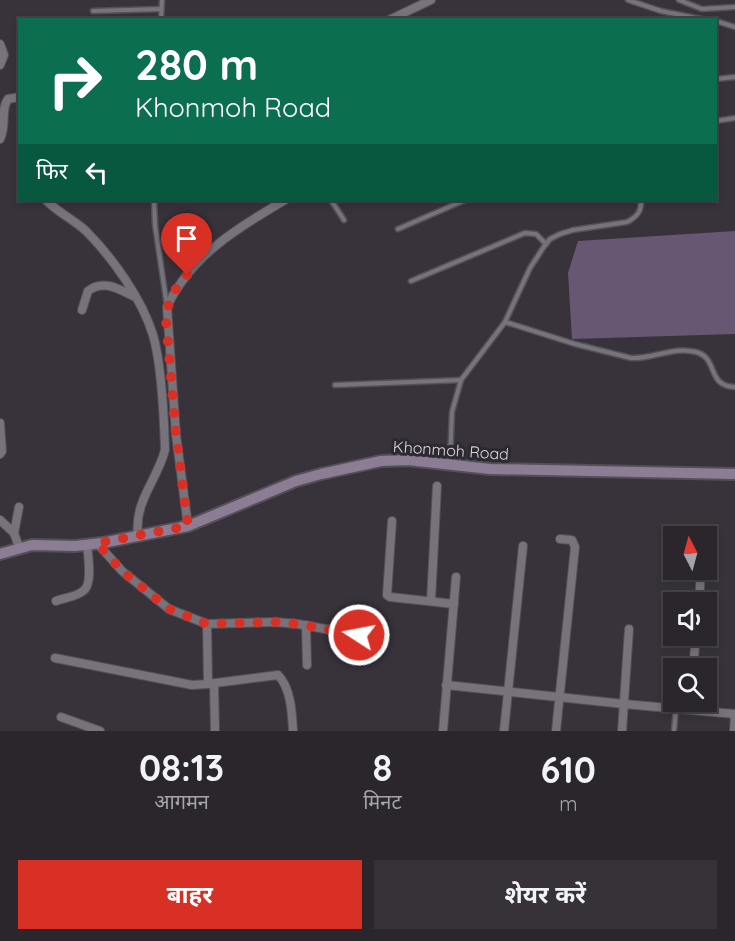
<!DOCTYPE html>
<html lang="hi">
<meta charset="utf-8">
<style>
:root{--surface:#2a262c;--page:#363238;--text:#f1f3f6;--muted:#a5a5a9;--line:#464348;--accent:#d93025}
body{margin:0;font-family:Quicksand,"Noto Sans Devanagari",sans-serif;background:var(--page);color:var(--text);height:100vh;display:flex;flex-direction:column;font-size:22px;white-space:nowrap}
*{box-sizing:border-box;margin:0}
p{font-size:20px;color:var(--muted)}
.icon{flex:none;width:33px;height:33px;fill:none;stroke:currentColor;stroke-width:2;stroke-linecap:round;stroke-linejoin:round}
.map{position:relative;height:731px;overflow:hidden}
.details{display:flex;flex-direction:column;background:var(--surface);flex:1}
.details>*{flex:none}
.top-card{position:absolute;left:18px;top:18px;width:699px;height:183px;border-radius:0px;box-shadow:0 3px 9px #0003,0 0 0 2px var(--line);background:#0b6e4f;color:#fff;overflow:hidden}
.needle{width:39px;rotate:354deg}
.buttons{position:absolute;left:663px;top:526px;display:grid;gap:12px}
.buttons a{display:grid;place-items:center;width:54px;height:54px;border-radius:0px;background:var(--surface);box-shadow:0 3px 9px #0003,0 0 0 2px var(--line);font-size:30px}
.pin{position:absolute;display:grid;place-items:center;width:51px;height:51px;color:#fff;margin:-62px -26px;border-radius:50% 50% 50% 0;rotate:-45deg;box-shadow:0 0 6px #0007}
.pin .icon{rotate:45deg}
.me{position:absolute;width:66px;margin:-33px;rotate:281deg;stroke-linejoin:round;filter:drop-shadow(0 0 4px #0008)}
.turn{display:flex;align-items:center;gap:21px;height:126px;padding:0 18px;font-size:27px}
.turn .icon{width:78px;height:78px;stroke-width:2.5}
.turn b{display:block;font-size:42px;line-height:51px}
.then{display:flex;align-items:center;height:57px;padding:0 18px;background:#0003;gap:12px;font-size:22px}
.eta{display:flex;justify-content:space-evenly;align-items:center;height:102px;text-align:center}
.eta b{font-size:36px;font-weight:700;line-height:42px}
.action{display:flex;gap:12px;margin-top:auto;padding:12px 18px}
.action a{flex:1;height:69px;border-radius:0px;background:var(--accent);color:#fff;font-size:24px;font-weight:700;line-height:69px;text-align:center}
.action a+a{background:var(--page);color:var(--text)}
.map>svg:first-child{display:block}
.green{fill:#685773}
.lines{fill:none;stroke-linecap:round;stroke-linejoin:round}
.lane-casing{stroke:#545057;stroke-width:7}
.street-casing{stroke:#545057;stroke-width:10}
.secondary-casing{stroke:#545057;stroke-width:14}
.lane{stroke:#78737b;stroke-width:4}
.street{stroke:#78737b;stroke-width:8}
.secondary{stroke:#8c7d95;stroke-width:10}
.route{stroke:#d93025;stroke-width:10;stroke-dasharray:0 18}
.labels{text-anchor:middle;dominant-baseline:central;stroke-width:6;stroke-linejoin:round;paint-order:stroke}
.street-label{font-size:16px;fill:#dcd9de;stroke:#2d2930}
</style>
<div class="map">
<svg width="735" height="731" viewBox="0 0 735 731">
<rect width="100%" height="100%" fill="#38333b"/>
<path class="green" d="M735,231V334L572,339L568,273L578,241Z"/>
<g class="lines">
<defs>
<g id="lane">
<path d="M628,0L661,11L706,20"/>
<path d="M679,0L702,9L735,7"/>
<path d="M93,11L161,9"/>
<path d="M161,20L162,0"/>
<path d="M716,21L735,27"/>
<path d="M716,79L735,77"/>
<path d="M716,121L735,118"/>
<path d="M154,200L155,225L167,306"/>
<path d="M331,200L344,220"/>
<path d="M398,229L465,200"/>
<path d="M411,281L525,233L536,234L546,244"/>
<path d="M505,322L575,344L631,358C653,359 674,346 696,352C719,358 706,386 735,387"/>
<path d="M335,385L461,380"/>
<path d="M450,462L452,412L461,380L505,322L530,268L543,248L550,239L560,234L573,230L627,222C637,217 642,211 641,200"/>
<path d="M674,731L676,709"/>
</g>
<g id="street">
<path d="M389,20L431,0"/>
<path d="M0,44L4,55L0,65"/>
<path d="M0,139C7,126 0,110 8,99L20,97"/>
<path d="M46,200C57,212 73,219 86,231C112,257 142,299 153,335C162,366 164,417 165,450C157,481 134,501 138,535"/>
<path d="M82,310L88,291C103,279 119,289 133,296"/>
<path d="M0,423L2,451L0,454"/>
<path d="M0,520L14,533L19,547"/>
<path d="M392,521L387,595L390,597L454,604"/>
<path d="M188,526L176,435L167,307C190,256 239,227 285,200"/>
<path d="M14,533L19,507"/>
<path d="M56,601C64,598 76,597 83,591C93,585 88,555 87,544"/>
<path d="M431,601L437,486"/>
<path d="M699,603L701,570"/>
<path d="M207,624L275,622L298,624L374,638"/>
<path d="M306,625L307,665"/>
<path d="M55,658L192,685L208,684L207,624L169,609L122,571L97,543"/>
<path d="M693,669L696,636"/>
<path d="M214,683L215,731"/>
<path d="M208,684L278,675C291,688 292,713 293,731"/>
<path d="M446,685L624,704L735,714"/>
<path d="M61,717L100,731"/>
<path d="M443,731L456,577"/>
<path d="M504,731L523,546"/>
<path d="M556,731L575,547L572,540L560,539"/>
<path d="M622,731L629,629"/>
<path d="M734,731L735,714"/>
</g>
<path id="secondary" d="M0,554L32,545L75,546L102,543L188,526L296,481L321,474L381,461L408,460L490,469L735,474"/>
</defs>
<use href="#lane" class="lane-casing"/>
<use href="#street" class="street-casing"/>
<use href="#secondary" class="secondary-casing"/>
<use href="#lane" class="lane"/>
<use href="#street" class="street"/>
<use href="#secondary" class="secondary"/>
</g>
<g class="lines">
<path class="route" d="M187,275C175,288 167,301 166,320L176,435L188,526L97,543L122,571L169,609L207,624L275,622L298,624L359,635"/>
</g>
<g class="labels">
<g class="street-label">
<text transform="translate(451 450) rotate(4)">Khonmoh Road</text>
</g>
</g>
</svg>
<div class="buttons">
<a><svg class="needle" viewBox="-14 -14 28 28"><path d="M0-13l5 13h-10z" fill="#e53935"/><path d="M0 13l5-13h-10z" fill="#a5a5a9"/></svg></a>
<a><svg class="icon" aria-label="sound" viewBox="0 0 24 24"><path d="M4 9h4l5-4v14l-5-4H4zM17 9q2 3 0 6"/></svg></a>
<a><svg class="icon" aria-label="search" viewBox="0 0 24 24"><circle cx="10" cy="10" r="6"/><path d="M15 15l6 6"/></svg></a>
</div>
<div class="pin" style="left:187px;top:275px;background:#d93025"><svg class="icon" aria-label="arrive" viewBox="0 0 24 24"><path d="M6 21V4h12l-3 4 3 4H6"/></svg></div>
<svg class="me" style="left:359px;top:635px" viewBox="-20 -20 40 40"><circle r="17" fill="#d93025" stroke="#fff" stroke-width="3"/><path d="M0-11L8 9 0 5-8 9z" fill="#fff"/></svg>
<div class="top-card">
<div class="turn"><svg class="icon" aria-label="right" viewBox="0 0 24 24"><path d="M7 20v-9h11M14 6l5 5-5 5"/></svg><div><b>280 m</b>Khonmoh Road</div></div>
<div class="then">फिर<svg class="icon" aria-label="left" viewBox="0 0 24 24"><path d="M17 20v-9H6M10 6l-5 5 5 5"/></svg></div>
</div>
</div>
<section class="details">
<div class="eta">
<div><b>08:13</b><p>आगमन</p></div>
<div><b>8</b><p>मिनट</p></div>
<div><b>610</b><p>m</p></div>
</div>
<div class="action"><a>बाहर</a><a>शेयर करें</a></div>
</section>
